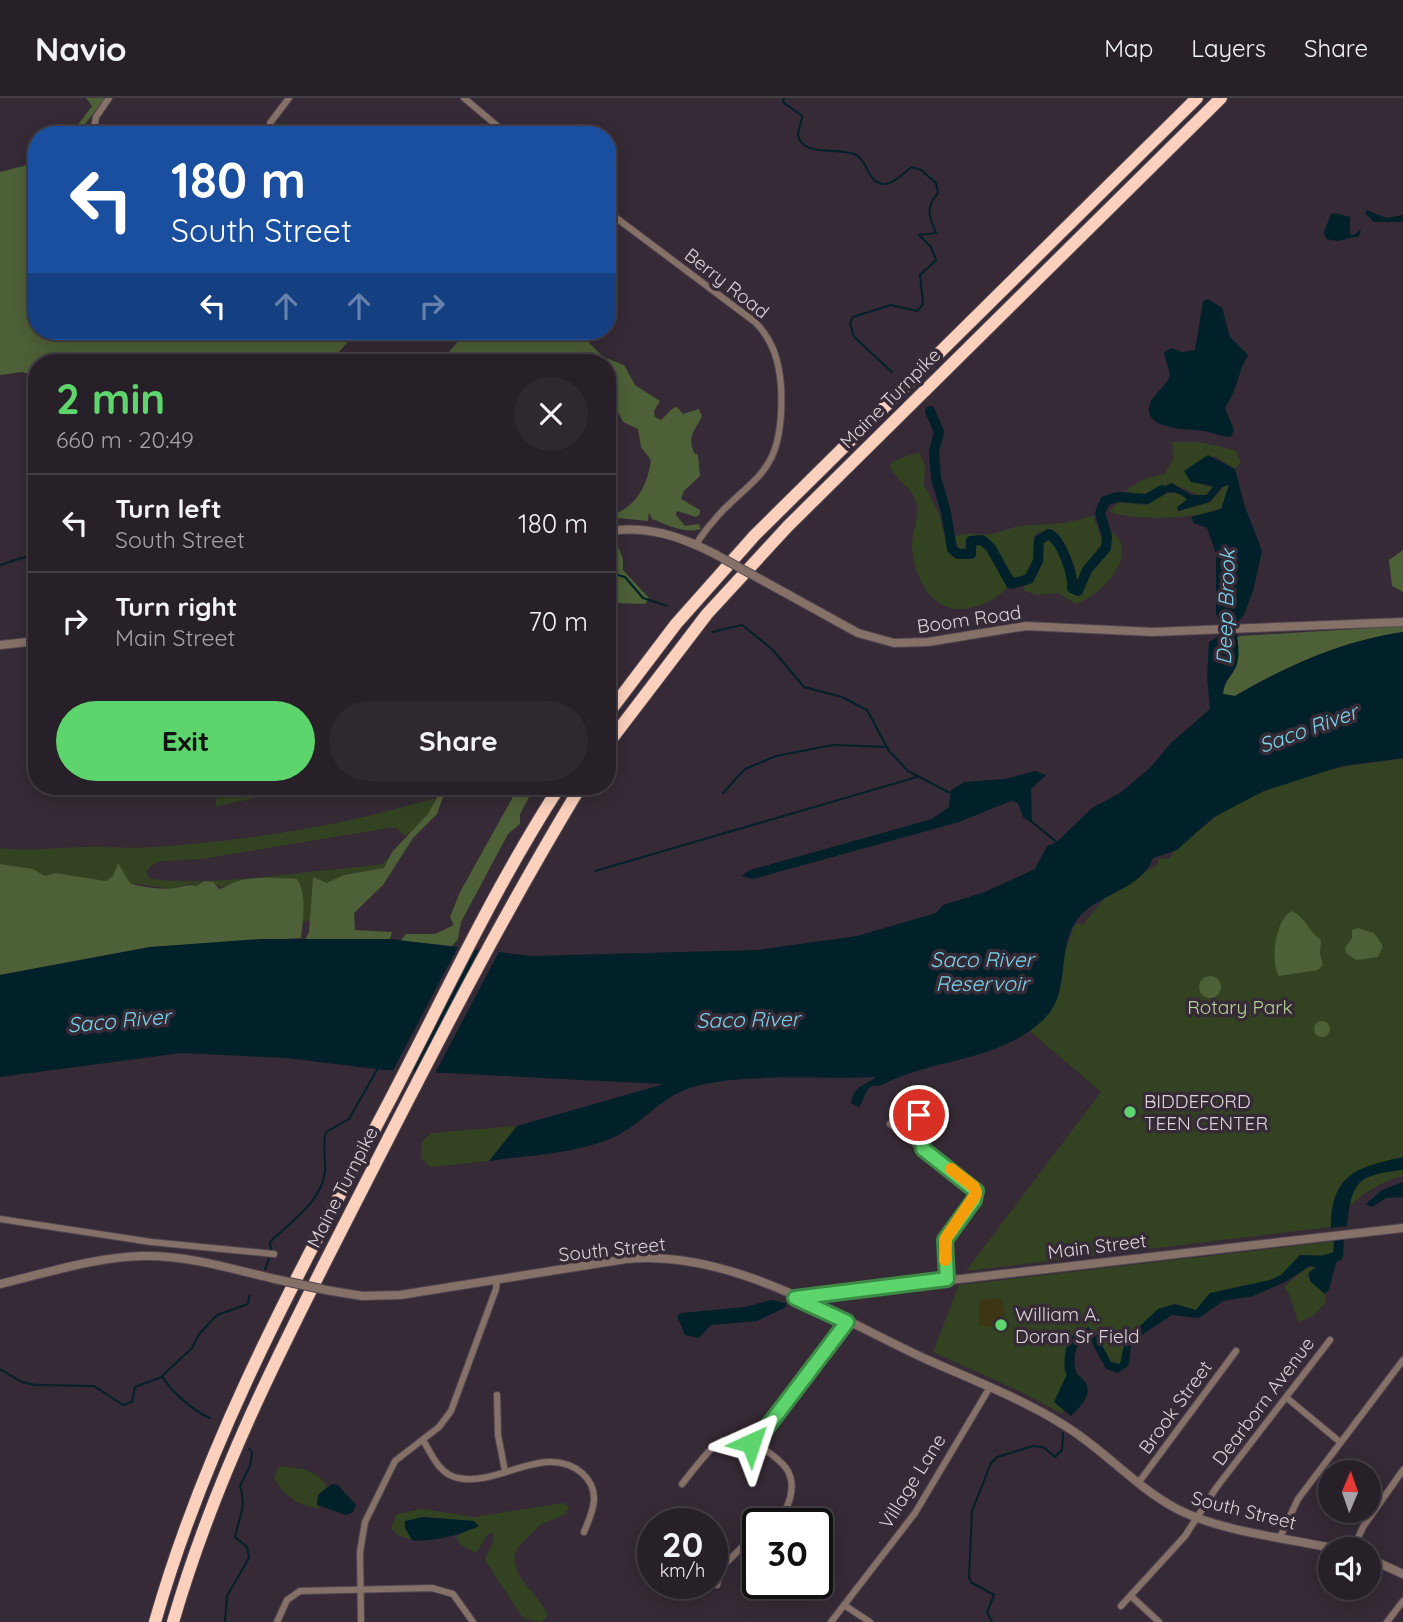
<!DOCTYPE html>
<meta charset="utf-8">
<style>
:root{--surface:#282028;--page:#302830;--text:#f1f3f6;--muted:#a5a3a8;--line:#443e45;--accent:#5dd56c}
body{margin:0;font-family:Quicksand,sans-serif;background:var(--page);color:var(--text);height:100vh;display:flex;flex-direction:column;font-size:26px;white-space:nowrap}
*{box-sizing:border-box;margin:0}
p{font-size:23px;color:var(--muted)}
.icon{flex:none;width:38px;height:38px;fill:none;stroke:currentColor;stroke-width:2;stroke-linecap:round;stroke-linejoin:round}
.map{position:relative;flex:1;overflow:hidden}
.details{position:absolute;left:28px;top:256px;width:588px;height:441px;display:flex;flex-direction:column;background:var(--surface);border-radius:28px;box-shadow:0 4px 18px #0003,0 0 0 2px var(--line)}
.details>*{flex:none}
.top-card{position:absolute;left:28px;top:28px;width:588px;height:214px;border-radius:28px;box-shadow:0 4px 18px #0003,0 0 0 2px var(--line);background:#1a4fa0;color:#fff;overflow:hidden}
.needle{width:46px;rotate:2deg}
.tools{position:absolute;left:1318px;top:1362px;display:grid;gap:14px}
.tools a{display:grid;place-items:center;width:63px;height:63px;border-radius:50%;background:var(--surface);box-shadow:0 4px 18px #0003,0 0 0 2px var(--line);font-size:35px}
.speed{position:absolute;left:637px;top:1410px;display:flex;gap:14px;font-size:35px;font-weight:700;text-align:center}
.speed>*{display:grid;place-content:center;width:91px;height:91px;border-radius:50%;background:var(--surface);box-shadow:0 4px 18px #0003,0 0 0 2px var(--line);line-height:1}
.speed small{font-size:18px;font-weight:400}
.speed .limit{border:4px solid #111;border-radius:10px;background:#fff;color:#111}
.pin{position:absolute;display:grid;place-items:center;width:60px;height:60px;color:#fff;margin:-30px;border:4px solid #fff;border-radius:50%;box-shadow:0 2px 7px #0007}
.me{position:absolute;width:77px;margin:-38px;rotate:42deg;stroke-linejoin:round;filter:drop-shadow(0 0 5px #0008)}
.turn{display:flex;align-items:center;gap:24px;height:147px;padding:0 28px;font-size:32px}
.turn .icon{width:91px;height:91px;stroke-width:2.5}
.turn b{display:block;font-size:49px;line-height:60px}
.lanes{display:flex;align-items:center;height:66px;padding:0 28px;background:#0003;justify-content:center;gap:35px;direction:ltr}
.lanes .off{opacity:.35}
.round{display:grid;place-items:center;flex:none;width:74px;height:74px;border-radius:37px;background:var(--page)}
.overview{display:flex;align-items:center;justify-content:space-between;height:119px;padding:0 28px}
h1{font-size:42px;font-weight:700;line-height:52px;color:var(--accent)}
.action{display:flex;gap:14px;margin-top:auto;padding:14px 28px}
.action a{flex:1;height:80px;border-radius:42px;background:var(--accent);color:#111;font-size:28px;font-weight:700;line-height:80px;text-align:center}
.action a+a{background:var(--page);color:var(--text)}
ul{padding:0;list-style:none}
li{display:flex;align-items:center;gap:21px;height:98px;padding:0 28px;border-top:2px solid var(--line)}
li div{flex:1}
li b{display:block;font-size:26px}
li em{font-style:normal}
header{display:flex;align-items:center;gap:42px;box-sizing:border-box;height:98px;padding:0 35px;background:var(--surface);border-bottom:2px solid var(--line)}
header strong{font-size:33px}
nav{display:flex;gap:38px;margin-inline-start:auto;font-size:24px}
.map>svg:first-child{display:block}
.green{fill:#334321}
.forest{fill:#4d6037}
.sand{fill:#3e3515}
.water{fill:#002129}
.pier{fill:#352a35}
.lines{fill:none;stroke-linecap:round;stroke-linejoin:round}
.stream{stroke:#002129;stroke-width:2}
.river{stroke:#002129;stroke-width:10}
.minor-casing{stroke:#504550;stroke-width:8}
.tertiary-casing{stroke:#504550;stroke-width:10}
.motorway-casing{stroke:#504550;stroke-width:14}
.minor{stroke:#867168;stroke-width:6}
.tertiary{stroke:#867168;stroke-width:8}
.motorway{stroke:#fbd1bd;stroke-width:12}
.tertiary-bridge-casing{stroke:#504550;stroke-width:10;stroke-linecap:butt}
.tertiary-bridge{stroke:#867168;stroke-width:8}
.route-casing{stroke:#3c8a46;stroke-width:18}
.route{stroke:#5dd56c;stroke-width:12}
.slow{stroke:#f59e0b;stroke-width:12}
.poi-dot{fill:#5dd56c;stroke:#352a35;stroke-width:2.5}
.labels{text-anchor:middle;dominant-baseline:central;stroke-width:7;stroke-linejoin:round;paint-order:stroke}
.street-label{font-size:19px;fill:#dbd4db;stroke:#352a35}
.park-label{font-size:19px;fill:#b7d894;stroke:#352a35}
.poi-label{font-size:19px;fill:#dbd4db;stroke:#352a35;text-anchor:start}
.water-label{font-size:21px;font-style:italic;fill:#75d6ee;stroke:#352a35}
</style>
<header>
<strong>Navio</strong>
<nav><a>Map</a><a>Layers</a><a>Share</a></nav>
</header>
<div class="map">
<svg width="1403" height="1524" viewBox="0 0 1403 1524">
<rect width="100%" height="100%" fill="#352a35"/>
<g class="green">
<path d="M1172,344H1199L1235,352L1241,364L1235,371L1214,358L1204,388L1213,389L1203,399L1171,385L1141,397L1125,393L1143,381L1165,376L1174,359Z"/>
<path d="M919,354L925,367L924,387L939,416L949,454L971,460L976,456V446H983L1008,489C997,501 977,511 960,511C928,512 912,473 912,445C913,432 919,420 917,407C913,388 896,384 890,368L893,363Z"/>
<path d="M1226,386L1229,387L1223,409C1206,422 1125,423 1109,413L1119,404L1146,407C1162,399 1169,388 1187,400L1178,413L1210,404Z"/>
<path d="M1093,418L1103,444L1084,470L1078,487L1074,467L1061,439L1053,432L1039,434L1034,438C1033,457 1036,470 1019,482C1006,478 999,450 986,439H969L964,450L960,451L953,439L962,436H992L1018,428L1065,425Z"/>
<path d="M1110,432C1143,454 1101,498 1076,506L1058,495L1037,497L1025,493L1023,490C1044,474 1038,445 1047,439L1053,442L1069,473V495L1081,496L1092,471L1109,450Z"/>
<path d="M1403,661V1078C1383,1081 1341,1107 1338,1128L966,1173L1101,994L1023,927L1061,866L1074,828L1080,825L1082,828L1108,796L1157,767L1159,760L1169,761C1178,745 1192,738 1207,726C1259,683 1337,667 1403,661Z"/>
<path d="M236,688H305L215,709L217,698Z"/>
<path d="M435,700C430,716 418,730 404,738L397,730H389L201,761L162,763L152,767L146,774L150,781C221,788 297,774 369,768L382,766L390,758L384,770L344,777L327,786L313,779L310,824L306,822L302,826L303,813L288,782L276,779L236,784L225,790L204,783L197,788L190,786L172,791L130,785L118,766L113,778L106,783L45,778L33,771L0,766V750C29,754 56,749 86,749C109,748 132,751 155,749C248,743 347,727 435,700Z"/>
<path d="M517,1028L489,1063L430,1069L421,1061V1045L431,1035Z"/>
<path d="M1338,1143L1334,1148L1337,1150L1336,1158L1300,1162L1276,1183L1226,1195L1201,1214L1178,1211L1131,1240L1125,1267L1114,1271L1093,1242L1081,1237L1066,1261L1064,1271L1074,1286L1062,1316L1019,1293L933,1254L959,1187Z"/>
<path d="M1315,1168L1307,1178L1325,1196L1326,1204L1313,1218L1298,1224L1289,1196L1284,1189L1306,1170Z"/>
<path d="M279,1368C298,1370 317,1371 327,1389L318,1397L319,1410L323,1411C301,1409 285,1400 274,1380Z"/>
<path d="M563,1405L569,1409L566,1416L540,1427L518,1449L514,1458C515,1484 539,1496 548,1517L541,1524L523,1520L487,1465L485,1460L493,1445L494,1434L488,1436L476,1455L461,1447L456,1440L467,1431L477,1430L474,1423L423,1419L404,1427L412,1442L397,1437L391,1430L397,1416L423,1411L474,1419Z"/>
</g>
<g class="forest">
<path d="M86,0H105L77,37H70L92,8Z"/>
<path d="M35,65L37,233H353L352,239L330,264H37V278L22,274L0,277V74Z"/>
<path d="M458,233H578L603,259L624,267L635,287L660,303L654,313L655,319L661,322L673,310L677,309L683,316L699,311L702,318C695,333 687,337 694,355L698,357L700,378L684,393L681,401L700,412V416L696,419L677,413L676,417L685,428L699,426L701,431C685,436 667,427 652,421L649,414L648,423L616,420L617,415C639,405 648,384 651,362L641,349L638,331L623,324L614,306L607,304V264H548L533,257L524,264H454L448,255L460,241Z"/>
<path d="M614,439L623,461V472L649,500L645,506L607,505V441Z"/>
<path d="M1403,452V494L1392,488L1389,462Z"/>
<path d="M1403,528V534C1342,543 1288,567 1235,598L1223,596L1224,583C1238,572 1239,556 1237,540L1240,538Z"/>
<path d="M519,688H535L520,716V726L508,736L461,824L458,841L452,848L400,843L406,836H435L454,827L450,819L460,794Z"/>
<path d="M440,694L443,699L437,716L413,740L383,787L354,815L355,832L392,834L390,841L305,842L309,834L313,779L327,785L344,777L384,770L392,754L427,717Z"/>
<path d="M118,765L130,785C139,789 165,792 175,790C183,789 188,786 197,788L204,783L213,784L219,791C226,790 229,786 235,784C253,778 280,780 297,781C307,795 303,823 301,840L150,849L0,877V766L33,771L45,778L55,775L106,783L113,778Z"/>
<path d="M1292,813C1305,819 1309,834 1321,842L1320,855L1323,867L1318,872L1279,878C1270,864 1275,821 1292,813Z"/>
<path d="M1358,830L1374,835L1383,848L1378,859L1356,862L1346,855L1345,850L1352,840V832Z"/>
<circle cx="1210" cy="889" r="11"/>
<circle cx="1322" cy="931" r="8"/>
</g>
<path class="sand" d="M1000,1200C1009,1212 1004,1223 991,1229L979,1228V1202Z"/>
<g class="water">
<path d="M1367,112L1386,120L1403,117V124H1374L1365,115Z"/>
<path d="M1335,115L1350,119V136L1354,137L1361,131L1359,138L1338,143L1326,141L1324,134L1331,116Z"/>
<path d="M1208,201L1222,210L1230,239L1248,257C1236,277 1240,287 1225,310L1234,332L1231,339C1222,339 1214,335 1204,333C1190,331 1146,332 1149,310C1151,296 1166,290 1170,277L1164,255L1171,250L1182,254L1195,252L1203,203Z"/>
<path d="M1208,357L1235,371L1245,409L1262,453L1253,493L1244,517L1236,526C1236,539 1241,552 1237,566C1233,578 1224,582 1223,596L1235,598C1288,567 1342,543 1403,534V660L1342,668L1264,693L1214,719L1177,752L1153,760C1142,791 1101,795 1080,818C1054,847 1073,894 1044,921C1000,964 933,960 884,986C879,989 873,986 869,990C864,995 863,1004 859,1009L851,1005C854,986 866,988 876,979C822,982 738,974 690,990C661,999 642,1026 614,1039C576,1056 530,1057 489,1063L517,1028L664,986L385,972L286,960L181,955L0,979V877L150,849L261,841H390L531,858L757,852L857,838L936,815L943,807L985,794L1035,771L1047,748L1057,744L1092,710L1120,695L1150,670L1170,646L1210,611L1207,579L1209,544L1218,539L1222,526L1216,516V456L1207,430L1194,425L1191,419L1221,411L1229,387L1222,389L1210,404L1178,413L1177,409L1187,402C1176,390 1163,394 1149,400L1171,385L1192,397H1207L1213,388L1191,384L1184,373Z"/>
<path d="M1035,673L1046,677L1031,691L1032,725L1023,719L1018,705L1011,703L959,724L753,781L741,778L750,772L932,721L949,709L951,692L965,684L1005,681Z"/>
<path d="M1403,1059V1072C1358,1077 1352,1082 1347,1128L1331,1130C1331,1076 1357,1069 1403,1059Z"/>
<path d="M1403,1084V1099L1386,1100L1372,1109L1366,1106L1382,1092Z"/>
<path d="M1300,1157L1338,1158L1329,1191L1325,1196L1310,1183L1309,1174L1316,1170L1310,1168L1285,1184L1253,1198L1223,1203L1199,1220L1172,1217L1131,1244L1129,1267L1118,1275L1106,1271L1090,1241L1077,1243L1071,1250L1076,1236L1088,1229L1096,1236L1111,1264L1120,1266L1125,1242L1158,1211L1175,1206L1196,1212L1210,1195L1270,1182L1281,1177Z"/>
<path d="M771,1202L786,1205V1209L757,1223L711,1227L699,1240L685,1237L677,1218L681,1215L745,1209Z"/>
<path d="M1069,1272C1096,1285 1091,1299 1071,1318L1054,1304Z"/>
<path d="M332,1386L338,1387L356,1407L353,1414L346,1417L317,1407L318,1397Z"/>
<path d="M423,1419L474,1423L479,1428C462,1436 432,1445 412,1442L405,1430V1423Z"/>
</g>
<g class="pier">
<path d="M459,847L476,850L409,977L391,976Z"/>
<path d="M481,850L500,852L433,979L415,977Z"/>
</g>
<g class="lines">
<g class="stream">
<path d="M784,0L783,4L802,18C802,28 794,35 801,44C811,57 841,50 854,56C869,62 866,85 884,86C893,87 904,74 912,69L921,72L936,85L938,95C925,110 929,118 936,135L919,137L931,149L936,162L920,177L923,206L917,213L891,207L853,219L850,225L854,239L892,274"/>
<path d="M0,467L37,455"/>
<path d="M607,474L625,479L643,500L667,508"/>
<path d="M712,534L742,527L772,551L804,589L842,599L867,612L889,653L908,673L950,695"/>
<path d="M723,695L745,671L776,658L833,647L888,649"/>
<path d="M1031,723L1059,746"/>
<path d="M595,773L917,679"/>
<path d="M271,1152L270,1144C290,1124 321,1105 325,1074C326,1060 322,1047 326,1034L349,1021L378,970"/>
<path d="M265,1171L269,1161"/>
<path d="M0,1271L22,1284L35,1287L94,1288L123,1307L132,1304L135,1289L162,1279"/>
<path d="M210,1320C195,1314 170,1293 162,1278L192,1250L199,1236L217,1217L248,1206L249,1198"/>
<path d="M225,1524L227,1498L249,1460L247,1449L235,1439C239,1419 247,1409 240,1388L250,1368L252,1354L249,1351"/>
<path d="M992,1524L987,1514L994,1497L972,1485L969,1480L972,1413L991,1365L997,1359L1033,1348L1043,1349L1055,1359L1062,1352L1063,1335"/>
</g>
<g class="river">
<path d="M930,313L939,334L934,353L936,380L946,414L952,451L958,456H971V443L982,442L991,450L1011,486L1029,481L1038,463L1039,442L1049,436C1062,443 1073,476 1072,490L1078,493L1087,472L1106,450L1107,438L1100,415L1105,403L1117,399L1147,401L1162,392"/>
<path d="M1325,1162L1338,1158L1339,1140"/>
<path d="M1074,1283C1068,1269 1067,1253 1077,1240"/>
</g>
<defs>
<g id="minor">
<path d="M464,0L508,37"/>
<path d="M270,25L289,0"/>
<path d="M93,36L96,19L109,0"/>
<path d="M607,113L755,224C773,242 779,263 781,288C786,392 742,375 696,446"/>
<path d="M923,1051V1026L914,1010L903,1009L890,1026L976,1093L974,1102L945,1142L947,1181"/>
<path d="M0,1121L151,1144L274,1156"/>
<path d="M497,1297L498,1337L505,1373"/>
<path d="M1287,1300L1340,1344"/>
<path d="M423,1342C432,1357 439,1376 458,1380C498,1389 546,1344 582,1375C602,1393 593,1413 584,1434"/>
<path d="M754,1344C765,1352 778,1359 786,1370C798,1387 789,1416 772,1426"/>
<path d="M1139,1384L1236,1253"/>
<path d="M682,1386C690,1377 713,1343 725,1342C738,1341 744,1350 757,1342L847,1224"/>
<path d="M1280,1439L1298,1401L1403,1262"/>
<path d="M1353,1451L1363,1429L1403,1372"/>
<path d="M717,1487L722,1469L758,1433"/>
<path d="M1131,1498L1159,1524"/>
<path d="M844,1507L870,1524"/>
<path d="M1121,1508L1185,1438L1216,1390L1330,1242"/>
<path d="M277,1524L287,1502L300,1493L432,1490L453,1496L473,1524"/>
<path d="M361,1524L360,1454L365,1424L395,1363L439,1329L451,1313L496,1191L497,1182"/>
<path d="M831,1524L915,1415L990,1289"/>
<path d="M1387,1524L1403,1503"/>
</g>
<g id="tertiary">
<path d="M607,433C647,427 680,438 715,456"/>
<path d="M760,481L858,535L894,545L928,544L1026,528L1153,534L1403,524"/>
<path d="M0,547L37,543"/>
<path d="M0,1186C47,1175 95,1159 143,1158C188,1157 232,1171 275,1181"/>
<path d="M326,1192L362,1198L400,1197L626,1161C730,1150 836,1220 928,1262C973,1282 1020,1300 1062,1326C1103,1350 1135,1389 1177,1411C1222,1434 1287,1440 1336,1451"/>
<path d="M795,1200L1403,1130"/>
<path d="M1368,1460L1403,1476"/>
</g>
<g id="motorway">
<path d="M607,617L676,526L755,437L1197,0"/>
<path d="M607,647L707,516L788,428L1221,0"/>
<path d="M155,1524C208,1338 299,1175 389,1004C444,899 495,788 560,688"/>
<path d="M173,1524C219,1366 290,1233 364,1088C433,953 502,818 581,688"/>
</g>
</defs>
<use href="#minor" class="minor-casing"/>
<use href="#tertiary" class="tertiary-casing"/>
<use href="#motorway" class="motorway-casing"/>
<use href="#minor" class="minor"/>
<use href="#tertiary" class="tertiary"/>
<use href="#motorway" class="motorway"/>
<defs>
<g id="tertiary-bridge">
<path d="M715,456L760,481"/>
<path d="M275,1181L326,1192"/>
</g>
</defs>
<use href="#tertiary-bridge" class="tertiary-bridge-casing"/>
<use href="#tertiary-bridge" class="tertiary-bridge"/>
</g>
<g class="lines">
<defs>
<path id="route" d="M751,1345L762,1336L847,1224L795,1200L947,1181L945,1142L974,1102L976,1093L923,1051L919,1017"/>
</defs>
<use href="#route" class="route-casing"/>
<use href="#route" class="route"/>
<path class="slow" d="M945,1162L946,1140L976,1096L974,1089L951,1071"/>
</g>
<g class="poi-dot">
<circle cx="1130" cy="1014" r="7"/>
<circle cx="1001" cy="1227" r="7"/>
</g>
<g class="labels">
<g class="street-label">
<text transform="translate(727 185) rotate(38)">Berry Road</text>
<text transform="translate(890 300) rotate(-45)">Maine Turnpike</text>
<text transform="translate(969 521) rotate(-8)">Boom Road</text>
<text transform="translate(342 1089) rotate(-63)">Maine Turnpike</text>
<text transform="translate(1097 1148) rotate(-7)">Main Street</text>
<text transform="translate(612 1151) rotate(-6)">South Street</text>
<text transform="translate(1263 1303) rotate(-53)">Dearborn Avenue</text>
<text transform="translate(1175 1309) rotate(-54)">Brook Street</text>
<text transform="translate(912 1383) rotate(-58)">Village Lane</text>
<text transform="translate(1244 1412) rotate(14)">South Street</text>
</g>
<g class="park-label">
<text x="1240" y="909">Rotary Park</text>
</g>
<g class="poi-label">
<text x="1144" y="1003">BIDDEFORD<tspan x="1144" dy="22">TEEN CENTER</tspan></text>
<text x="1015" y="1216">William A.<tspan x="1015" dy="22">Doran Sr Field</tspan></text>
</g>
<g class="water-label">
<text transform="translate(1225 509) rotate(-88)">Deep Brook</text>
<text transform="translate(1308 630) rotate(-20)">Saco River</text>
<text x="982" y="861">Saco River<tspan x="982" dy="24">Reservoir</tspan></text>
<text transform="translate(748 921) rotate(-1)">Saco River</text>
<text transform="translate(119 922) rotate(-5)">Saco River</text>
</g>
</g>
</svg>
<div class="tools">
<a><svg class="needle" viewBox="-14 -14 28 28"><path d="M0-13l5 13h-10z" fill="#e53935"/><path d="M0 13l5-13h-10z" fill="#a5a3a8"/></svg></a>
<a><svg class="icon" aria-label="sound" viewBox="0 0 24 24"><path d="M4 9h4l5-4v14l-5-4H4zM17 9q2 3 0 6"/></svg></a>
</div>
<div class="speed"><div>20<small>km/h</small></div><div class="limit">30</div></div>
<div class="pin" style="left:919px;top:1017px;background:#d93025"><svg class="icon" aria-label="arrive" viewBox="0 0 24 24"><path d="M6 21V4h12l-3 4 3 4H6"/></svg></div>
<svg class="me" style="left:751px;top:1345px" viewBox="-20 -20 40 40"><path d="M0-17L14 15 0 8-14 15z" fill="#5dd56c" stroke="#fff" stroke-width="4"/></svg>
<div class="top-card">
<div class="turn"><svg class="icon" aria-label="left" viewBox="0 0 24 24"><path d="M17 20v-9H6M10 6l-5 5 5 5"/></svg><div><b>180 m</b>South Street</div></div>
<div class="lanes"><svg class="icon" aria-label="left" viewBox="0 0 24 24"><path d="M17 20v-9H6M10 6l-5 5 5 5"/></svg><svg class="icon off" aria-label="ahead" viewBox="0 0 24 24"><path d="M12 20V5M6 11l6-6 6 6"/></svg><svg class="icon off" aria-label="ahead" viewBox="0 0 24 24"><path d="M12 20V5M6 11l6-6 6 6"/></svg><svg class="icon off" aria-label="right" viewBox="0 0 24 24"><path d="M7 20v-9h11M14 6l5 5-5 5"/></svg></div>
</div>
<section class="details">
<div class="overview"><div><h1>2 min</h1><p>660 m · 20:49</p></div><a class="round"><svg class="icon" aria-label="close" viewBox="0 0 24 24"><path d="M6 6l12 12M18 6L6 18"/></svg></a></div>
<ul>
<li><svg class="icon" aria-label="left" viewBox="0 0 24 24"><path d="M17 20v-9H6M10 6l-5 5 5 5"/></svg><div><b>Turn left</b><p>South Street</p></div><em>180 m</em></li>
<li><svg class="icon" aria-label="right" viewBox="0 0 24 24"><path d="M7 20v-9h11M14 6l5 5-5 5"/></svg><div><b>Turn right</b><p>Main Street</p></div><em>70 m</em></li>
</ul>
<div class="action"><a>Exit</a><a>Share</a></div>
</section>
</div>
